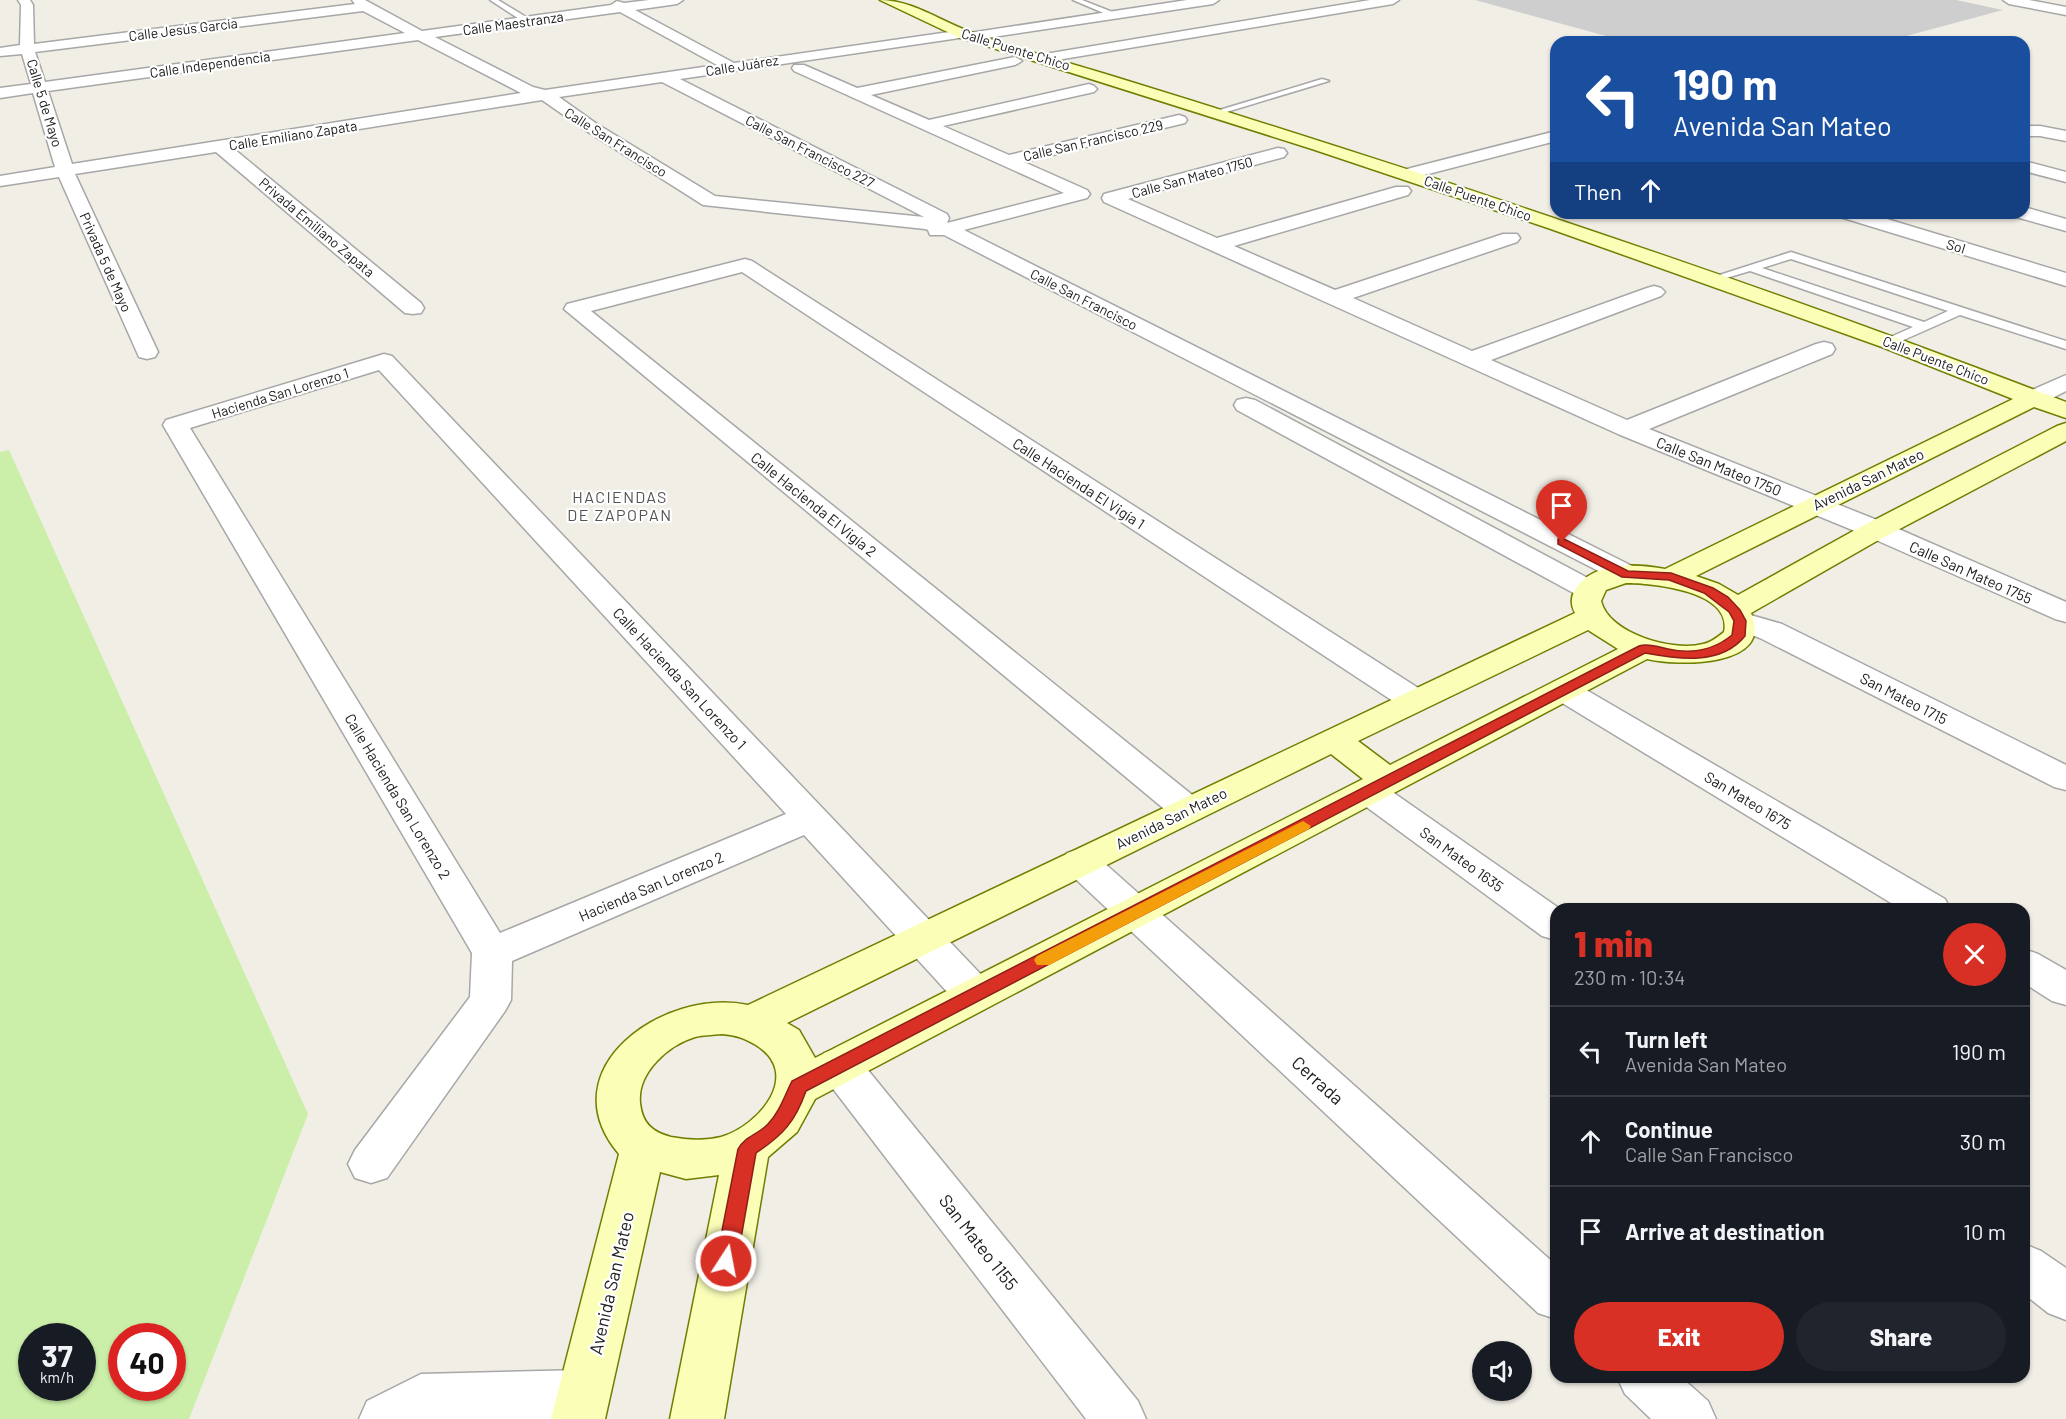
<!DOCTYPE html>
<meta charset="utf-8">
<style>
:root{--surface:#171b24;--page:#20242c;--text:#f1f3f6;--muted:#9ea1a6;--line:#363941;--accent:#d93025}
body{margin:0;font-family:Barlow,sans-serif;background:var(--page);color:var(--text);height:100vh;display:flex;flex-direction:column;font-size:22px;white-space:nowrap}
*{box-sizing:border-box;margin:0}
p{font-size:20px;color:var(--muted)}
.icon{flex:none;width:33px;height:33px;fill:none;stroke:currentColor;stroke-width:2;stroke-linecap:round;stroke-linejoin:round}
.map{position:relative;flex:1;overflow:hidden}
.side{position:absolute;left:1550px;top:903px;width:480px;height:480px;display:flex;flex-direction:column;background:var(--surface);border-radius:18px;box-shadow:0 2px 4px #0004}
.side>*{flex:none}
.banner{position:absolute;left:1550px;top:36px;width:480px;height:183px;border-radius:18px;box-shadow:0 2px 4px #0004;background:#1a4fa0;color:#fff;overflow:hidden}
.buttons{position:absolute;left:1472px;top:1341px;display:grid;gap:12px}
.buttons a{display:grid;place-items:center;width:60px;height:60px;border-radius:50%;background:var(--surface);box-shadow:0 2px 4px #0004;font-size:30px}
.speed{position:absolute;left:18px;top:1323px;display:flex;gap:12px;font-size:30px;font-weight:700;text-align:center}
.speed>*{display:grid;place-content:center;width:78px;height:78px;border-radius:50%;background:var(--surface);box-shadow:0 2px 4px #0004;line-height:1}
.speed small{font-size:15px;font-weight:400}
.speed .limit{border:9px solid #d22;background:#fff;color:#111}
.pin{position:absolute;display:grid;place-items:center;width:51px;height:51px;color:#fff;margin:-62px -26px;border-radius:50% 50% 50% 0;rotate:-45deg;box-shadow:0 0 6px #0007}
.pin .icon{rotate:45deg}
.me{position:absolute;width:66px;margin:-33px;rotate:11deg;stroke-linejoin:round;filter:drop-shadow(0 0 4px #0008)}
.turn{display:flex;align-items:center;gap:21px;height:126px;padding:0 24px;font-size:27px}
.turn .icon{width:78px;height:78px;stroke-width:2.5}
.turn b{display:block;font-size:42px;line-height:51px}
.then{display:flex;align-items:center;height:57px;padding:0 24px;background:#0003;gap:12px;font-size:22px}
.round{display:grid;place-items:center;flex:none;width:63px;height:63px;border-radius:32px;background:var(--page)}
.headline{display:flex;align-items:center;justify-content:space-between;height:102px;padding:0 24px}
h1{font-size:36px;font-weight:800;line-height:45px;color:var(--accent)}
.primary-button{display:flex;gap:12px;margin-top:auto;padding:12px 24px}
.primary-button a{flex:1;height:69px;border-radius:36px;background:var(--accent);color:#fff;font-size:24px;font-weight:800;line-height:69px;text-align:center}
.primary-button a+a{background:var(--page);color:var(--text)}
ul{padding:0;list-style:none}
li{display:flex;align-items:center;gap:18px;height:90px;padding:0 24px;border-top:2px solid var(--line)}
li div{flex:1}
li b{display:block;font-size:22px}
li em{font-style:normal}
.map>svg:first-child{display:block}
.religious{fill:#cecece}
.grass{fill:#cbefa9;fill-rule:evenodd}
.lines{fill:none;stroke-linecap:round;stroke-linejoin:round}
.lane-casing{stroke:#a7a7a7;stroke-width:3}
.street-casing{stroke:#a7a7a7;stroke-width:3}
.secondary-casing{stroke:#707e00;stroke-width:3}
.lane{fill:#fff;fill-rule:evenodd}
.street{fill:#fff;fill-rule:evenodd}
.secondary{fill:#fafeb7;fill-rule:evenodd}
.route{fill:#d93025;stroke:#8d1f18;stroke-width:1.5}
.slow{fill:#f59e0b}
.labels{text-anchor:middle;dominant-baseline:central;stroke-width:4.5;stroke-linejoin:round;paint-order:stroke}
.far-street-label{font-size:14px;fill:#202020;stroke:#fff}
.street-label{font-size:15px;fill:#202020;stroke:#fff}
.neighbourhood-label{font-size:16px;letter-spacing:1.5px;fill:#535353;stroke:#fff}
.near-street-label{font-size:18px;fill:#202020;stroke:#fff}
</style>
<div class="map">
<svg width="2066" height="1419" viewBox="0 0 2066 1419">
<rect width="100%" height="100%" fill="#f1eee6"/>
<path class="religious" d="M1475,0H1956L2003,10L1884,42H1628Z"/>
<path class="grass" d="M9,450L308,1114L189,1419H0V452ZM32,1336H82V1388H32ZM122,1336H172V1388H122Z"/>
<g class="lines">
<defs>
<g id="lane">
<path d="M490,0H498L531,20L524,22Z"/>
<path d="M1073,0H1082L1120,15L1113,17Z"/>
<path d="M1322,79L1329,81L1220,114L1213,112Z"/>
<path d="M1791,252L2066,341V349L1960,315L1890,346L1884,342L1886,339L1913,327L1750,271L1713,282L1707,279ZM1791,259L1948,311L1924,322L1762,268Z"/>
</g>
<g id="street">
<path d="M18,0H30L33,5L34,44L355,4L352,0H365L422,31L611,5L617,1L624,3L649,0H683L677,4L635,10L734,63L963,30L969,33L1187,0H1219L1213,4L972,40L966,37L680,79L947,214L949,218L947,223L1064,193L794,71L792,68L794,65H804L857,88L1015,57L1022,61L1015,65L871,95L929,120L1089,84L1094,86L1097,89L1094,92L943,126L1009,155L1179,115L1185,117L1187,120L1185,123L1024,162L1087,190L1090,194L1087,198L964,230L1636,568L1641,574L1636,580L1626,583L1616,580L944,235H930L928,230L925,229L703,205L585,130L542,100L234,149L421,303L424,308L421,313L413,314L405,313L216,152L75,174L158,352L155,357L147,359L139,357L59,177L0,186V176L55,167L33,93L0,98V88L31,84L22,54L0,56V48L20,45L21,5ZM363,11L405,33L45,82L35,52ZM620,12L717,65L545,90L533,87L435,37ZM418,40L521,93L72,164L48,91ZM662,82L924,217L715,196L597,124L559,97Z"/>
<path d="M1370,0H1399L1393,4L1045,62L1038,58L1045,54Z"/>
<path d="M2003,0H2029L2066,7V15L2009,4Z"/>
<path d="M2024,126H2040L2066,131V141L2040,136H2024Z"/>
<path d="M1556,131V141L1409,179L1403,178L1400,174L1403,170Z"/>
<path d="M1278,148L1284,149L1287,153L1284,157L1128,199L1217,238L1396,187H1408L1411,191L1408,195L1234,246L1335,290L1503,234H1517L1520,238L1517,242L1353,298L1472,351L1647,288L1654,286L1661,288L1665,292L1661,296L1491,360L1627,420L1816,344L1824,342L1832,344L1835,349L1832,354L1649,429L1887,524L2066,602V622L2055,619L1867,536L1618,434L1104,202L1102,198L1104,194Z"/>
<path d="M2024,161L2066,172V182L2024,171Z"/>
<path d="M2024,207L2066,219V231L2016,217L2014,213H2024Z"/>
<path d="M1838,213H1867L2066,273V286L1840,217Z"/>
<path d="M745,259L752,261L1426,693L1430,700L1426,707L1414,710L1402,707L742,272L591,311L1201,802L1206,810L1201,818L1188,822L1175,818L564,309L567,304Z"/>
<path d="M384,354L392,356L990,984L996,995L990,1006L975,1010L960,1006L804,835L512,961L511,1000L505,1011L387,1178L371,1183L355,1178L348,1164L355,1150L470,997L472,953L163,425L166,420ZM379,370L786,814L500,933L190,428Z"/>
<path d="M2066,375V391L2043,403L2034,405L2025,403L2022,398L2025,393Z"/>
<path d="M1246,398L1255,400L1599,584L1604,590L1599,596L1589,599L1579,596L1237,410L1234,405L1237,400Z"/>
<path d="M1740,612L1782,624L2066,765V790L2054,787L1760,638L1729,627L1725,621L1729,615Z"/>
<path d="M1565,681L1576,684L1945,899L1950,909H1901L1554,698L1549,691L1554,684Z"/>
<path d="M1369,781L1381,784L1560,909H1556V940L1542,936L1357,800L1351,792L1357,784Z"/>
<path d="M1080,849L1093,853L1556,1265V1319L1538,1313L1067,871L1061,862L1067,853Z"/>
<path d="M2024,949L2038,954L2066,970V1005L2052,1001L2024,983Z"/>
<path d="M839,1048L854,1053L1138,1401L1146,1419H1086L824,1077L817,1065L824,1053Z"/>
<path d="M2024,1244L2041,1251L2066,1268V1320L2048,1313L2024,1294Z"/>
<path d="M584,1370L603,1377L610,1395L603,1413L587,1419H359L367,1401L421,1374Z"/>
<path d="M1617,1377H1681L1708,1401L1716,1419H1651L1625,1394Z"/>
</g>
<path id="secondary" d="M880,0C911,0 939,20 968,31C1015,49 1064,61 1112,76C1433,175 1753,281 2066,402V418L2034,407L1696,576L1719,584L1738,595L1855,530L2057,426L2066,423V441L1875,542L1751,613C1775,668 1677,666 1647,659L815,1099L797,1132L768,1157L724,1419H670L719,1175L686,1179L660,1172L605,1419H551L619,1154C547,1069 665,987 748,1005L1575,613C1570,604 1571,595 1577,587C1595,561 1638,564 1665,569L2013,399L1882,347L1548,228L1312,149L958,37ZM1626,583C1653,583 1733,591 1724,632C1718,637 1710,643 1703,644C1673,652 1609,634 1601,601L1606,590ZM1588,630L1618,649L1390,765L1358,741ZM1331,754L1363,779L815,1058L799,1030L787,1023ZM722,1034C736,1035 744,1038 756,1045C803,1074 759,1126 721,1137C705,1141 687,1140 671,1137C652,1132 642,1123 640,1103C637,1073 668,1045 695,1037C703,1035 713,1035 722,1034Z"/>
</defs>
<use href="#lane" class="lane-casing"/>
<use href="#street" class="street-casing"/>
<use href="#secondary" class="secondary-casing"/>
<use href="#lane" class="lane"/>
<use href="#street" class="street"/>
<use href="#secondary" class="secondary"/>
</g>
<path class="route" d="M1562,538L1628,571L1671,573L1713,588L1728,597L1740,610L1746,621L1745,636C1721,666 1678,659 1645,653L806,1091C795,1122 783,1135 756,1153L737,1261L734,1268L726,1270L719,1268L716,1261L738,1149C744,1137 759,1134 768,1124C780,1111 784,1097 792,1081L1639,646C1648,643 1659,647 1668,649C1691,654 1714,650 1732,635L1734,621L1729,612L1704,593L1669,580L1622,577L1558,544V539Z"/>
<path class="slow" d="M1303,821L1311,826L1309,829L1049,965H1037L1034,960L1037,956Z"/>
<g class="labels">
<g class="far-street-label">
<text transform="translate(513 23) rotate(-8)">Calle Maestranza</text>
<text transform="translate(183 29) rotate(-7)">Calle Jesús García</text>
<text transform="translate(1016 49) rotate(17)">Calle Puente Chico</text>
<text transform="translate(210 64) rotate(-8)">Calle Independencia</text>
<text transform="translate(742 65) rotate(-9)">Calle Juárez</text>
<text transform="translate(45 103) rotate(73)">Calle 5 de Mayo</text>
<text transform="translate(293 135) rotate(-9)">Calle Emiliano Zapata</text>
<text transform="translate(1093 140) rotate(-13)">Calle San Francisco 229</text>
<text transform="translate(616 142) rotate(32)">Calle San Francisco</text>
<text transform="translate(810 151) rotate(27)">Calle San Francisco 227</text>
<text transform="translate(1192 177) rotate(-15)">Calle San Mateo 1750</text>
<text transform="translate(1478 198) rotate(19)">Calle Puente Chico</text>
<text transform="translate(317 227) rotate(40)">Privada Emiliano Zapata</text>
<text transform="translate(1956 246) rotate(17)">Sol</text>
<text transform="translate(106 262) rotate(66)">Privada 5 de Mayo</text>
<text transform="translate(1084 299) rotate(27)">Calle San Francisco</text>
<text transform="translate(1936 360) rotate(21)">Calle Puente Chico</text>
<text transform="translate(280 393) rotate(-17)">Hacienda San Lorenzo 1</text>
</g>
<g class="street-label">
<text transform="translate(1719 466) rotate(22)">Calle San Mateo 1750</text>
<text transform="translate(1868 479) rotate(-26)">Avenida San Mateo</text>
<text transform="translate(1079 483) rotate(33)">Calle Hacienda El Vigía 1</text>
<text transform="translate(814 504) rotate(39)">Calle Hacienda El Vigía 2</text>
<text transform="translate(1971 572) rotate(24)">Calle San Mateo 1755</text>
<text transform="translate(680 678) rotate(47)">Calle Hacienda San Lorenzo 1</text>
<text transform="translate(1904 698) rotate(27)">San Mateo 1715</text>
<text transform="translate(398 796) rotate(59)">Calle Hacienda San Lorenzo 2</text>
<text transform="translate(1748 800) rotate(31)">San Mateo 1675</text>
<text transform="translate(1171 818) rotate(-26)">Avenida San Mateo</text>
<text transform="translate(1462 859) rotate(36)">San Mateo 1635</text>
<text transform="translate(651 886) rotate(-23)">Hacienda San Lorenzo 2</text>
</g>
<g class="neighbourhood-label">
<text x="620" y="496">HACIENDAS<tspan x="620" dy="18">DE ZAPOPAN</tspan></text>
</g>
<g class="near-street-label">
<text transform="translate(1318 1080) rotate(42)">Cerrada</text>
<text transform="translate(979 1242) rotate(52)">San Mateo 1155</text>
<text transform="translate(611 1283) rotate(-77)">Avenida San Mateo</text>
</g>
</g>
</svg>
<div class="buttons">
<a><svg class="icon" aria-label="sound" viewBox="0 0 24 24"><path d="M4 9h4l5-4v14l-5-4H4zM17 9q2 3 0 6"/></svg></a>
</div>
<div class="speed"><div>37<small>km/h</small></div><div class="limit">40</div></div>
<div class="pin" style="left:1562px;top:542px;background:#d93025"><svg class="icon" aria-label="arrive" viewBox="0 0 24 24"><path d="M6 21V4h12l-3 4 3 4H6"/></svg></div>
<svg class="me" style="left:726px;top:1261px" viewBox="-20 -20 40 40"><circle r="17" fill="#d93025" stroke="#fff" stroke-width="3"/><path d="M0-11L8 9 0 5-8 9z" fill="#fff"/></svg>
<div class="banner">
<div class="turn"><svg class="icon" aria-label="left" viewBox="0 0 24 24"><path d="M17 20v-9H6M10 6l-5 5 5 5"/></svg><div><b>190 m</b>Avenida San Mateo</div></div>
<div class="then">Then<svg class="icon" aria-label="ahead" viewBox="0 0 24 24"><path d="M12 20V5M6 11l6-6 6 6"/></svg></div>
</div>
<section class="side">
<div class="headline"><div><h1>1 min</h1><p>230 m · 10:34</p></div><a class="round" style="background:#d93025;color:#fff"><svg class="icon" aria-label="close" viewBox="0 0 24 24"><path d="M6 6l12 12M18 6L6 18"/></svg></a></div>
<ul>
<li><svg class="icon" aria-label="left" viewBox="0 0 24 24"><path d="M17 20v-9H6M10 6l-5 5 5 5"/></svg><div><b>Turn left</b><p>Avenida San Mateo</p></div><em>190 m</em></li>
<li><svg class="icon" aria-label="ahead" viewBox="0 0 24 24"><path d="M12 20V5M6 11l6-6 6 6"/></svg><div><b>Continue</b><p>Calle San Francisco</p></div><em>30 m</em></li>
<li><svg class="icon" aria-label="arrive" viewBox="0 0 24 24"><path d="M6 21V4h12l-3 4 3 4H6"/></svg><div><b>Arrive at destination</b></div><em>10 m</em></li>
</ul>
<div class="primary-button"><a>Exit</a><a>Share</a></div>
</section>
</div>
